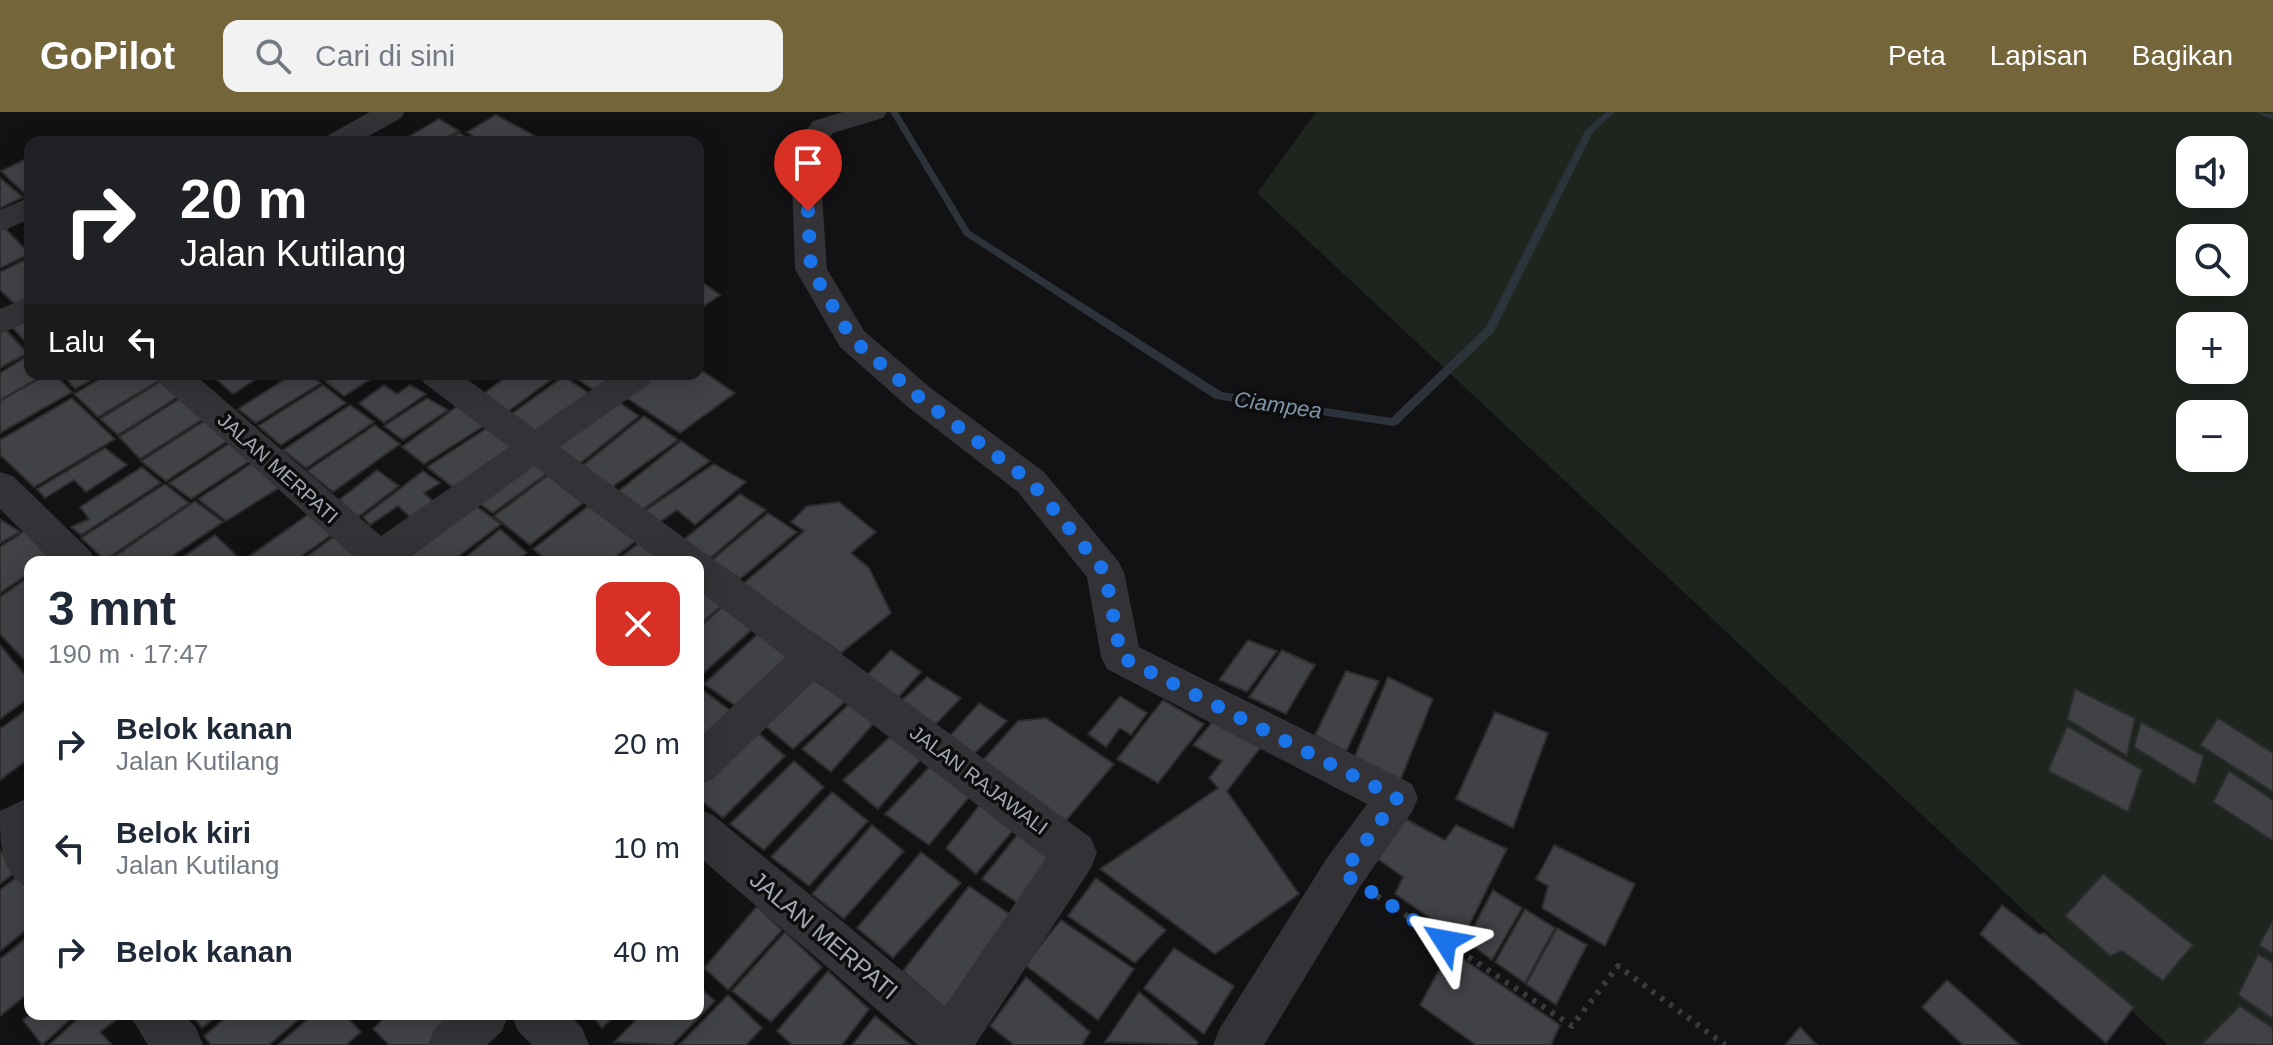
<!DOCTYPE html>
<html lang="id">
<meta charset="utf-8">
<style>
:root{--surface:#fff;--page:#f2f2f3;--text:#1f2937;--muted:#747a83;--accent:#75653a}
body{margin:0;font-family:Arial,sans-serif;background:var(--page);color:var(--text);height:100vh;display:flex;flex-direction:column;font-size:30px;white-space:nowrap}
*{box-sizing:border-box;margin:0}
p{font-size:26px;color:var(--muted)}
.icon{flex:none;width:44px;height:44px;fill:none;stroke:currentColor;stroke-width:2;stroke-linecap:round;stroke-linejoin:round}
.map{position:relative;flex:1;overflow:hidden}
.details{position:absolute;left:24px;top:444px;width:680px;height:464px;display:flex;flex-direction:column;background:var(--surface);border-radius:16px;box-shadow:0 4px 20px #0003}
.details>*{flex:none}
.top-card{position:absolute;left:24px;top:24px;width:680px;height:244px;border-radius:16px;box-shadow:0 4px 20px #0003;background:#202124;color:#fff;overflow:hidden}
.tools{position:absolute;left:2176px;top:24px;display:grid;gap:16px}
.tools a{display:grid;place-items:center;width:72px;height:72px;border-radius:16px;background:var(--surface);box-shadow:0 4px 20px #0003;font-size:40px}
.pin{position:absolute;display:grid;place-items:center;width:68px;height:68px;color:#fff;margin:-82px -34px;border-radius:50% 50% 50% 0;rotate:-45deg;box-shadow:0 0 8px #0007}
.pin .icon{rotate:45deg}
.me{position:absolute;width:88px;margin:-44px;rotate:304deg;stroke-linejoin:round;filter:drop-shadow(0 0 6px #0008)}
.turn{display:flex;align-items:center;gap:28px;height:168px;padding:0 24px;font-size:36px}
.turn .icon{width:104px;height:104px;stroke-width:2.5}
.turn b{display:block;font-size:56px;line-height:68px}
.then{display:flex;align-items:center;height:76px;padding:0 24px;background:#0003;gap:16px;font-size:30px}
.round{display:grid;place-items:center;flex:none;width:84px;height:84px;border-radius:16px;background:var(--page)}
.headline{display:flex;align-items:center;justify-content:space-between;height:136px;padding:0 24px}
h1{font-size:48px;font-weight:700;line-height:60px}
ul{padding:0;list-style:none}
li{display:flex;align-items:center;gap:24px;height:104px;padding:0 24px}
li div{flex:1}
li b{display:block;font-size:30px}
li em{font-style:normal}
header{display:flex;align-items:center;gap:48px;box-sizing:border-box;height:112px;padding:0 40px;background:var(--accent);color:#fff}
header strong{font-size:38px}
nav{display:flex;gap:44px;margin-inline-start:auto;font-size:28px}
.search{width:560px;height:72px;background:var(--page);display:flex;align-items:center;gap:20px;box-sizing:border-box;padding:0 28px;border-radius:16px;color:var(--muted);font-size:30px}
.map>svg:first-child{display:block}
.green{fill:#1e251f;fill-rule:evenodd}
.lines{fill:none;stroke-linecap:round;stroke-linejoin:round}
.stream{fill:#2c333a;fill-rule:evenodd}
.building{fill:#414246;stroke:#2c2c2f;stroke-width:2}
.path{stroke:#393a3e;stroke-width:6;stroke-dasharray:4 7;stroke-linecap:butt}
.minor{fill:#333337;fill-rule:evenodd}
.route{stroke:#1a73e8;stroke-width:14;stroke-dasharray:0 25.2}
.labels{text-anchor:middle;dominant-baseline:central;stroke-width:7;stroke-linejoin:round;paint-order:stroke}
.street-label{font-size:20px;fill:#a4a8b2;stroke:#0d0d0e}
.water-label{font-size:22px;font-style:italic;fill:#7e94aa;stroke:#0d0d0e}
.near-street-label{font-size:24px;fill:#a4a8b2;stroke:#0d0d0e}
</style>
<header>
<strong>GoPilot</strong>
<div class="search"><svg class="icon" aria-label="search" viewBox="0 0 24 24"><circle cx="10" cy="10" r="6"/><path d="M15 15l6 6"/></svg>Cari di sini</div>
<nav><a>Peta</a><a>Lapisan</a><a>Bagikan</a></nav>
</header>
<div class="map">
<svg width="2273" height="933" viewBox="0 0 2273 933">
<rect width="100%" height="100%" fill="#121113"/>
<path class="green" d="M1316,0H2273V933H2168L1257,81ZM2190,38H2234V82H2190ZM2190,126H2234V170H2190ZM2190,214H2234V258H2190ZM2190,302H2234V346H2190Z"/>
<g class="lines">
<g class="stream">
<path d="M890,0H898L970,119L1222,280L1391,306L1486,215L1585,19L1606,0H1615L1593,20L1494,220L1397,313L1393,314L1215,287L964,123Z"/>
<path d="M2258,0L2273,2V8L2259,2Z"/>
</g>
</g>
<g class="building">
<path d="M496,3L535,24L524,30H481L467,20Z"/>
<path d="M439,7L459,19L438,30H400Z"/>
<path d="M459,21L475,30H444Z"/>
<path d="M30,45V83L27,84L1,59Z"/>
<path d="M0,66L23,85L0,96Z"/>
<path d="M3,114L30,142L0,156V116Z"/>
<path d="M30,145V189L18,195L0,178V160Z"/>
<path d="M698,167L720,183L698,198Z"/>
<path d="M30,201V235L9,212Z"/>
<path d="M4,216L28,241L0,256V218Z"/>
<path d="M29,243L30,262H47L0,288V261Z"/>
<path d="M698,256L735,281L680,321L622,283L648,262H698Z"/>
<path d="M48,262H55L72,280L0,321V289Z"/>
<path d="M62,262H102L75,277Z"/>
<path d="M108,262H156L162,267L98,305L74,282Z"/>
<path d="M227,262H264L233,282L217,268Z"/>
<path d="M293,262H308L321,271L256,311L238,297Z"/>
<path d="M336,262H379L344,284L325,269Z"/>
<path d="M510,262H559L506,301L484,281Z"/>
<path d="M570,262H619L596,280Z"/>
<path d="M564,264L590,282L534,324L510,303Z"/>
<path d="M166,266L184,281L118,323L100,307Z"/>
<path d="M323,273L346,291L281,333L258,314Z"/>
<path d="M384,273L397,282L410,273L426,282L384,311L359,291Z"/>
<path d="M187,282L211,302L140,347L119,325Z"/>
<path d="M72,286L115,327L34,375L0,343V328Z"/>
<path d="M427,286L448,298L403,328L384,314Z"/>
<path d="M613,286L639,304L578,353L551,335Z"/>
<path d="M350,293L374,310L306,356L283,338Z"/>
<path d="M459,293L490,310L424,352L402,335Z"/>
<path d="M644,304L678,328L612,375L582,354Z"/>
<path d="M209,306L232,326L166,369L141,349Z"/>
<path d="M375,313L400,332L333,380L307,359Z"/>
<path d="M487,316L516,336L456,378L427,355Z"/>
<path d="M681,329L710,349L641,399L616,381Z"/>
<path d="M230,331L251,348L191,387L169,371Z"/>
<path d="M105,336L127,353L86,380L74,368L45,386L37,377Z"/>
<path d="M258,347L285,372L226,409L198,387Z"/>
<path d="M528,347L549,360L493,401L474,388Z"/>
<path d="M714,352L746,370L695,413L677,398L657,412L643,400Z"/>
<path d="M142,355L161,371L81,423L71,415L89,407L80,395Z"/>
<path d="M377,358L399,374L358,405L339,388Z"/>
<path d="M423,359L440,371L424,381L434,390L411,406L398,394L370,413L363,405Z"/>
<path d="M548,363L583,391L530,433L494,404Z"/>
<path d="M165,372L189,391L105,448L81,426Z"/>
<path d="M740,382L766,398L708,448L682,429Z"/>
<path d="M195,389L223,410L163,450L108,449Z"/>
<path d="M839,390L876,420L851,441L869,456L891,501L841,541L743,472L804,419L791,410L807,394Z"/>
<path d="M472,391L501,412L451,450H411L402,443Z"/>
<path d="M588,394L638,427L609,450H550L533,437Z"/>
<path d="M313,399L337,419L293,450H251L247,446Z"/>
<path d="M768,401L797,420L740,467L712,448Z"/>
<path d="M0,407L20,420L0,431Z"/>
<path d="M500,417L527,441L514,450H460Z"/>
<path d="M25,419L51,448L30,450V461L0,481V435Z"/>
<path d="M339,421L359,450H299Z"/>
<path d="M215,423L236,443L226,450H176Z"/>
<path d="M641,429L671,450H615Z"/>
<path d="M30,464V545L25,549L0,522V485Z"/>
<path d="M698,468L727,489L698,514Z"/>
<path d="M726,491L757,513L698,566V517Z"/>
<path d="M763,517L795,542L740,597L704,572Z"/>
<path d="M1248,528L1277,539L1247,580L1219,568Z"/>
<path d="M0,533L30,569V585L0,607Z"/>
<path d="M891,538L921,560L897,587L866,564Z"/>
<path d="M1282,538L1315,553L1286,602L1249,585Z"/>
<path d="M1346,559L1379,569L1346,640L1315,623Z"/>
<path d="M927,565L961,586L935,613L901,589Z"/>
<path d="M1388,565L1433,587L1400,669L1354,646Z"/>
<path d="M811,566L846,589L793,637L763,612Z"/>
<path d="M700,576L735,602L698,636V578Z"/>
<path d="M2075,577L2135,606L2127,644L2067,607Z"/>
<path d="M1120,584L1147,601L1131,623L1120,616L1106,635L1088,622Z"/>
<path d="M1163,588L1204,612L1158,671L1117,647Z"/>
<path d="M851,590L874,611L831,660L802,637Z"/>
<path d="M979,591L1007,609L973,643L949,625Z"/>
<path d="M30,595V646L0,668V617Z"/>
<path d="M1495,600L1548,621L1513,716L1456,687Z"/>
<path d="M1046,606L1114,652L1065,710L982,649L1018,609Z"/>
<path d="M2218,606L2273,641V680L2200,633Z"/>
<path d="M1214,608L1261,635L1227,679L1299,782L1215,842L1100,757L1218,676L1209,666L1222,649L1193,633Z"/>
<path d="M2141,610L2204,644L2195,673L2134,635Z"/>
<path d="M2067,614L2142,658L2128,700L2048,659Z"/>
<path d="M754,617L785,644L723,706L698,686V671Z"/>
<path d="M891,624L922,646L878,697L843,668Z"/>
<path d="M794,649L824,675L764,738L730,712Z"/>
<path d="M932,652L971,683L929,733L885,702Z"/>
<path d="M2229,659L2273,688V729L2213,690Z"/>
<path d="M832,680L868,709L809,774L771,745Z"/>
<path d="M982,690L1017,714L976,762L946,736Z"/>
<path d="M1402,705L1445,728L1456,713L1507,737L1462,828L1395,782L1403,765L1375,745Z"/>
<path d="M872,713L904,739L844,807L812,782Z"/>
<path d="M1020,719L1056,748L1022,794L982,767Z"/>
<path d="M1554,733L1635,772L1605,834L1542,796L1548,774L1536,767Z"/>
<path d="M0,738L17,759L0,772Z"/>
<path d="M921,740L961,771L893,846L857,816Z"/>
<path d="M2103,762L2193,833L2163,869L2122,839L2110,844L2065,804Z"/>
<path d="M19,763L30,775V815L0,839V778Z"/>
<path d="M1096,766L1166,818L1135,851L1068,804Z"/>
<path d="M969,774L1015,806L946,897L903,859Z"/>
<path d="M1493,778L1522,796L1492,848L1466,829Z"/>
<path d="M2002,793L2039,822L2044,821L2134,895L2106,931L1980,822Z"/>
<path d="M757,794L782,818L728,878L704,856Z"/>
<path d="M1525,797L1555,816L1525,871L1495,850Z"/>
<path d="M1061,808L1134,857L1098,908L1025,853Z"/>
<path d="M2273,808V842L2259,833Z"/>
<path d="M1557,816L1587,833L1556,893L1526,872Z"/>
<path d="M785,820L822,855L771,910L732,879Z"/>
<path d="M30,823V880L0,904V847Z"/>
<path d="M1174,836L1234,874L1204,922L1144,876Z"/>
<path d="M1450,838L1560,913L1551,933H1476L1420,893Z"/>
<path d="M2258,842L2273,851V907L2238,883Z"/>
<path d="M828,859L869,897L842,933H792L777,919Z"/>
<path d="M1026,865L1090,920L1082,933H1014L990,914Z"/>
<path d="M1947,868L2020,933H1963L1922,895Z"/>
<path d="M698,874L715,889L672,933L614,930L642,902H698Z"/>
<path d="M1139,880L1198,930L1196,933L1105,930Z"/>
<path d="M728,883L762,916L746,933H679Z"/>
<path d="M2240,894L2273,916V933L2202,932Z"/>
<path d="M31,902H76L42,933L23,908Z"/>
<path d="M83,902H124L100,920L112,933H49Z"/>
<path d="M191,902H219L202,916Z"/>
<path d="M230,902H305L269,933H211L204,924Z"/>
<path d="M313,902H344L361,920L346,933H278Z"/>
<path d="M388,902H464L429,933H389L373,917Z"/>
<path d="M592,902H616L602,916Z"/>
<path d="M875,904L911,933H852Z"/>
<path d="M1800,915L1817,933H1785Z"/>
</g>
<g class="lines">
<path class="path" d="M1377,784L1572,914L1618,854L1725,933"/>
<g class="minor">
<path d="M370,0H405L401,6L358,30H323L327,24Z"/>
<path d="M843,0H887L883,6L833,21L819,40L827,157L864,219L932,277L1044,360L1118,449L1124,460L1139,535L1412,672L1418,686L1412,700L1359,776L1264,933H1213L1220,916L1327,746L1367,692L1107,557L1101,545L1087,465L1018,380L908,295L840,235L795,157L791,40L813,9Z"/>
<path d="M30,85V107L0,120V98Z"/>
<path d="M30,184V209L0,222V197Z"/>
<path d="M155,262H194L381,424L509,335L424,271L419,262H460L535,317L614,262H655L650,271L560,335C738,465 913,595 1091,726L1097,741L1091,756L975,933H918L698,744V697L713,703L945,894L1046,746L815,568L713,667L698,673V627L785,545L698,478V450H661L534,354L404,450H353L355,446L160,271Z"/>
<path d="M0,360L13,364L90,439L96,450H53L0,397Z"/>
<path d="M30,685V777C0,762 0,734 0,699Z"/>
<path d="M129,902H184L196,916L203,933H148Z"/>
<path d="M450,902H509L502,919L487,933H428L435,916Z"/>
<path d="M511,902H568L582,916L589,933H532L518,919Z"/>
</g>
</g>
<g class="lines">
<path class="route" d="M808,99L811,157L852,227L920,286L1031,370L1105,460L1121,545L1397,686L1343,761L1445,829"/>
</g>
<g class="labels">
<g class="street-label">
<text transform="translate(278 356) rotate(42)">JALAN MERPATI</text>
<text transform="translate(979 668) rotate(37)">JALAN RAJAWALI</text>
</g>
<g class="water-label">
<text transform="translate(1278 293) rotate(8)">Ciampea</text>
</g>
<g class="near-street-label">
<text transform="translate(824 823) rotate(40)">JALAN MERPATI</text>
</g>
</g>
</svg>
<div class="tools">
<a><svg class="icon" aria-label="sound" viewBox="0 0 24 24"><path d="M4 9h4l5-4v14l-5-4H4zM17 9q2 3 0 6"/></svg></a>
<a><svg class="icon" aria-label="search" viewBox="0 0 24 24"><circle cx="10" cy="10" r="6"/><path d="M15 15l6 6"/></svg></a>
<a>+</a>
<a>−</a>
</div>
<div class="pin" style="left:808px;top:99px;background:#d93025"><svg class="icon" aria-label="arrive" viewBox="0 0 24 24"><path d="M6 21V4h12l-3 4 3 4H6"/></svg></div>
<svg class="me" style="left:1445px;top:829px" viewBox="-20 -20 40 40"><path d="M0-17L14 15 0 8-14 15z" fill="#1a73e8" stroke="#fff" stroke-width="4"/></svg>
<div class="top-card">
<div class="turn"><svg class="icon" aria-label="right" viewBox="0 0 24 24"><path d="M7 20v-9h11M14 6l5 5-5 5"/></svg><div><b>20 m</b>Jalan Kutilang</div></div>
<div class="then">Lalu<svg class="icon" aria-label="left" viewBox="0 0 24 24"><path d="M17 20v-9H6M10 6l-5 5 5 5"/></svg></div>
</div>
<section class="details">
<div class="headline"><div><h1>3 mnt</h1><p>190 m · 17:47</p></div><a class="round" style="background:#d93025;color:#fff"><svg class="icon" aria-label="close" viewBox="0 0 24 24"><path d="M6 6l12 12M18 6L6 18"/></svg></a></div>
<ul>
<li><svg class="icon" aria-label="right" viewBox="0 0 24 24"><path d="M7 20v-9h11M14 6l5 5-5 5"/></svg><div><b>Belok kanan</b><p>Jalan Kutilang</p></div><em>20 m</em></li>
<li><svg class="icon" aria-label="left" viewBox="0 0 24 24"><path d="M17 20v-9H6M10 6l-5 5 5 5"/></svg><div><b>Belok kiri</b><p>Jalan Kutilang</p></div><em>10 m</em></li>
<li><svg class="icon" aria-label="right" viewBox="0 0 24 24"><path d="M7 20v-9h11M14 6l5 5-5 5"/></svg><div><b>Belok kanan</b></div><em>40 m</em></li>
</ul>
</section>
</div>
